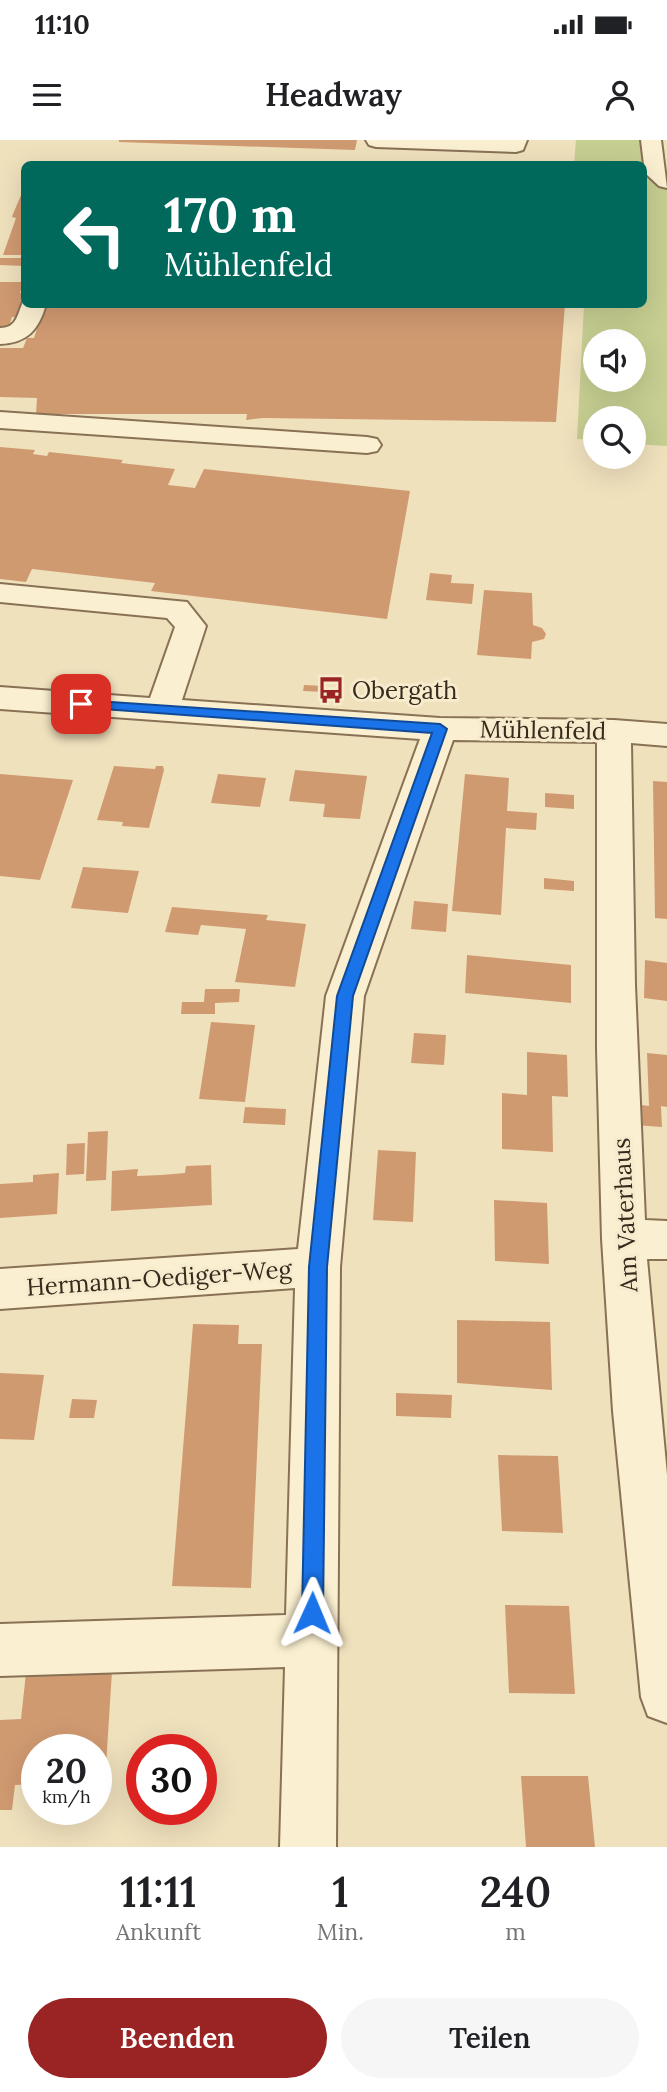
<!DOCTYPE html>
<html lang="de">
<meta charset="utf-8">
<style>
:root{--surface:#fff;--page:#f6f6f6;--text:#202124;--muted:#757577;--accent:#9a2423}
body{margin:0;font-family:Lora,serif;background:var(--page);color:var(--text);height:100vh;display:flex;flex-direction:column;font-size:26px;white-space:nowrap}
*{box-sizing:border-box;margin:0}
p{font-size:23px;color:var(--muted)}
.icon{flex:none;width:38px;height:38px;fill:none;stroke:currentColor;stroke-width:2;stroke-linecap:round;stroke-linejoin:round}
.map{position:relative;height:1707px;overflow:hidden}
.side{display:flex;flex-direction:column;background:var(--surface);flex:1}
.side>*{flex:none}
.hud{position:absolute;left:21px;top:21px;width:626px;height:147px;border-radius:10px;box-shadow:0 7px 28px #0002;background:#00695c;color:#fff;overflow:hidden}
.fabs{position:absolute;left:583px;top:189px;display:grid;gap:14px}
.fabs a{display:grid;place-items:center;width:63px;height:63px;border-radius:50%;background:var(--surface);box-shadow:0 7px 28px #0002;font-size:35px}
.speed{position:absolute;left:21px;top:1594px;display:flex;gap:14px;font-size:35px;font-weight:700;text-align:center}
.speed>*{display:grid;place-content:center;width:91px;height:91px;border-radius:50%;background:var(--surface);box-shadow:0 7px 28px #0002;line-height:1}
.speed small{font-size:18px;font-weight:400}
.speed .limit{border:10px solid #d22;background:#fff;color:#111}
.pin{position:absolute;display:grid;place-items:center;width:60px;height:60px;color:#fff;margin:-30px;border-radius:14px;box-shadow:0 4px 10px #0006}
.me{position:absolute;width:77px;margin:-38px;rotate:1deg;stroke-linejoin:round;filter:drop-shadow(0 0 5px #0008)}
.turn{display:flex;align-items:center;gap:24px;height:147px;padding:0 28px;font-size:32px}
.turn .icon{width:91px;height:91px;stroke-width:2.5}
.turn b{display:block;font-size:49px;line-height:60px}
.eta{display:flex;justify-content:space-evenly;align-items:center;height:119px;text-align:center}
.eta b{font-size:42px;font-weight:600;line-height:49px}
.primary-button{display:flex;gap:14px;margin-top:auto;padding:14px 28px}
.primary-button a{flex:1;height:80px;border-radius:42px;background:var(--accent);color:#fff;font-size:28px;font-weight:600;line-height:80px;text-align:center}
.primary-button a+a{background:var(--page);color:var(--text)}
.status{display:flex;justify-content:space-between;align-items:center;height:49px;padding:0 35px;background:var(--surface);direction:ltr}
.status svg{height:19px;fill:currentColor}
header{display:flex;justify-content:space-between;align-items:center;height:91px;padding:0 28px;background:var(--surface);font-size:32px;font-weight:600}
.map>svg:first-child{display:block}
.green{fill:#c6ce91;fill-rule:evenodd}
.building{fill:#d09a71}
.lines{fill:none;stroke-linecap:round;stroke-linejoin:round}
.minor-casing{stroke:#887155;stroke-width:4}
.minor{fill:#faefd0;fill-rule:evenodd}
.route{fill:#1a73e8;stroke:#114b97;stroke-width:2}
.labels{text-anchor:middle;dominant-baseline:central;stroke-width:6;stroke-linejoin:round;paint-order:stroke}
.poi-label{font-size:24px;fill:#37291b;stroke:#f7ebcd;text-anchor:start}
.street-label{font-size:24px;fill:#37291b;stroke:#f7ebcd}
</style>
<div class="status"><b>11:10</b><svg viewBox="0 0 49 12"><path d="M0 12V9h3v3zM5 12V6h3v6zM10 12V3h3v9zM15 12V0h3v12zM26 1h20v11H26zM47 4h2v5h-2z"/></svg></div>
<header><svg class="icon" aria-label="menu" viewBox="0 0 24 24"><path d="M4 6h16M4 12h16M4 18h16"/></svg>Headway<svg class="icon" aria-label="person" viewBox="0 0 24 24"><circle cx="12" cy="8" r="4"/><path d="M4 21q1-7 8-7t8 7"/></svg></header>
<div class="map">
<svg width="667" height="1707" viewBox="0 0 667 1707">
<rect width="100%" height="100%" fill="#f0e1bd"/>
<path class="green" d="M576,0H640L659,44L667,47V306L634,304V278H595V300L577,299L584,165L644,164V24H574ZM595,201H634V240H595Z"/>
<g class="building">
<path d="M119,0H357L355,10L119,2Z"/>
<path d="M24,48V115H3L16,78L12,77L13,74Z"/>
<path d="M0,118H24V126L0,125Z"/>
<path d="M0,142H23L20,153H24L22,178L12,177L9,186L0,190Z"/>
<path d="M45,164H565L556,282L263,278L246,280L247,274H36L37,258L0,257V208H23L27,198H34Z"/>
<path d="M0,307L35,310L33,314L47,316L49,312L123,320L121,323L175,329L168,345L195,348L204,329L410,351L387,479L151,451L155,443L32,429L26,442L0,439Z"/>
<path d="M430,433L452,435L451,443L474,444L472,464L426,460Z"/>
<path d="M484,450L532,453L533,485L542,488L546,494L544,499L532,502L531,519L477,515Z"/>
<path d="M304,545L325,546L324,552L303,551Z"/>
<path d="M114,626L155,629L156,626H163L164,630L149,688L122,686L123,682L97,680Z"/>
<path d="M295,630L367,636L360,679L323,677L325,664L289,661Z"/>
<path d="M0,634L73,640L40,740L0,736Z"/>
<path d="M218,634L266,638L260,667L211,663Z"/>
<path d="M465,634L509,638L507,671L537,673L536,690L506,688L501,775L452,771Z"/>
<path d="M653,641L667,642V779L655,778Z"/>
<path d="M545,653L574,655V669L545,667Z"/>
<path d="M83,727L139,731L128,773L71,768Z"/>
<path d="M544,738L574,741V751L544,749Z"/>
<path d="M414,761L448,764L446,792L411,789Z"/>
<path d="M172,767L268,775L266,780L306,784L295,847L235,842L246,789L201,785L198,795L165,792Z"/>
<path d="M467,815L571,825V863L465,853Z"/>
<path d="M645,820L667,823V861L644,858Z"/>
<path d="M205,849H240L239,862L215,863V874H181L182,862H204Z"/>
<path d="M211,882L255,885L245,962L199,959Z"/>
<path d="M414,893L446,895L444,925L411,923Z"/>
<path d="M527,912L567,915L568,957L552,956L553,1012L502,1009V953L527,955Z"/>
<path d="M647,913L667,915V967L661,966L662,987L634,985V964L649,966Z"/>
<path d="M245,967L286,969L285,985L243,983Z"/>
<path d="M108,991L106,1040L86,1041L88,992Z"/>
<path d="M85,1003L84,1034L66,1035L67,1004Z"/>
<path d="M378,1010L416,1012L413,1082L373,1080Z"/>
<path d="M211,1025L212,1065L111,1071L112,1031L138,1029L137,1036L161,1035L185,1033L186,1026Z"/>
<path d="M59,1033L57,1074L0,1078V1044L33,1042V1035Z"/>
<path d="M494,1060L547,1063L549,1124L495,1121Z"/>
<path d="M457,1180L550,1182L552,1250L457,1243Z"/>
<path d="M193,1184L239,1185L238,1204H262L251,1448L172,1446Z"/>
<path d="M0,1233L44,1235L34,1300L0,1299Z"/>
<path d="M396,1253L452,1255L451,1278L396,1276Z"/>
<path d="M72,1259L97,1260L94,1278H69Z"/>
<path d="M498,1315L558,1316L563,1393L502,1391Z"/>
<path d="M505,1465L569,1466L575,1554L509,1553Z"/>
<path d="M112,1531L105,1642H96V1610H37V1644L15,1645L12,1670H0V1580L21,1579L26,1533Z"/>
<path d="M521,1636H588L595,1707H526Z"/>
</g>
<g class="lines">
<defs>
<g id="minor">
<path d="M366,0H527L523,10L516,12L376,7L369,5Z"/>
<path d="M641,0H661L667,48L659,46L645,33Z"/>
<path d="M24,160V164H46C39,190 27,203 0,204V188C18,188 17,173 24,160Z"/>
<path d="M0,272L367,297L377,299L381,305L377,311L367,313L0,288Z"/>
<path d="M0,444L187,462L206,486L182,560L440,578L614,580L667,584V606L631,603L635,845L645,1080L667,1081V1119H647L667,1335V1583L648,1576L641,1557L613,1271L602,1099L597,909V602L453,600L364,856L340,1127L336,1707H280L285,1527L0,1536V1484L286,1475L295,1148L0,1169V1129L298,1109L326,856L420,599L0,569V547L150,558L175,487L167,478L0,462Z"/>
</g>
</defs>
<use href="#minor" class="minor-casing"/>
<use href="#minor" class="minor"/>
</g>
<path class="route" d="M81,560L440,584L447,589L353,856L327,1127L323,1473L320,1481L312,1484L305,1481L302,1473L309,1127L337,856L432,593L76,567L74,564Z"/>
<defs>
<symbol id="bus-bare" viewBox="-9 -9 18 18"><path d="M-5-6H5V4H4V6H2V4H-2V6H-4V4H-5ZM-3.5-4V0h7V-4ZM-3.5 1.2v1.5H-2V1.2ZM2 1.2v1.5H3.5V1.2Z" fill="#9a2423" stroke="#f7ebcd" stroke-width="2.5" paint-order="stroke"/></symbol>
</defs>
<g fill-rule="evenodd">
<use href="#bus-bare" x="312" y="531" width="38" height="38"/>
</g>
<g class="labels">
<g class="poi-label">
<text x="352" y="550">Obergath</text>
</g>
<g class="street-label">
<text transform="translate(543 590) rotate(1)">Mühlenfeld</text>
<text transform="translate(625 1075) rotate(-93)">Am Vaterhaus</text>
<text transform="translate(159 1138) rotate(-4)">Hermann-Oediger-Weg</text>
</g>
</g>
</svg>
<div class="fabs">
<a><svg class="icon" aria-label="sound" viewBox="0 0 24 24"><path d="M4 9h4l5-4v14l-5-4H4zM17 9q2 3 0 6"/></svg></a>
<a><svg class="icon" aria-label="search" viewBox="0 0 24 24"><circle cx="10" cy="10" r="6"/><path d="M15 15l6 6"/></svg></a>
</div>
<div class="speed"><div>20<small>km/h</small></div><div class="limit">30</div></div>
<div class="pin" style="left:81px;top:564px;background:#d93025"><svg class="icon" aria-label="arrive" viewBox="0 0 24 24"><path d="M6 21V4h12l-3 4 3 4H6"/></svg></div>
<svg class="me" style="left:312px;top:1473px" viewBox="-20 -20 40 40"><path d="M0-17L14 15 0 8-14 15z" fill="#1a73e8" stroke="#fff" stroke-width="4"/></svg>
<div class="hud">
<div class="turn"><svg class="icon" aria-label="left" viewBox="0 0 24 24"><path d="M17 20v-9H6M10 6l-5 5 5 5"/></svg><div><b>170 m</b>Mühlenfeld</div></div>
</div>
</div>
<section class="side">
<div class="eta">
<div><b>11:11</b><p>Ankunft</p></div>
<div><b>1</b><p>Min.</p></div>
<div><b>240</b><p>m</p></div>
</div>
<div class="primary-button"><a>Beenden</a><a>Teilen</a></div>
</section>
